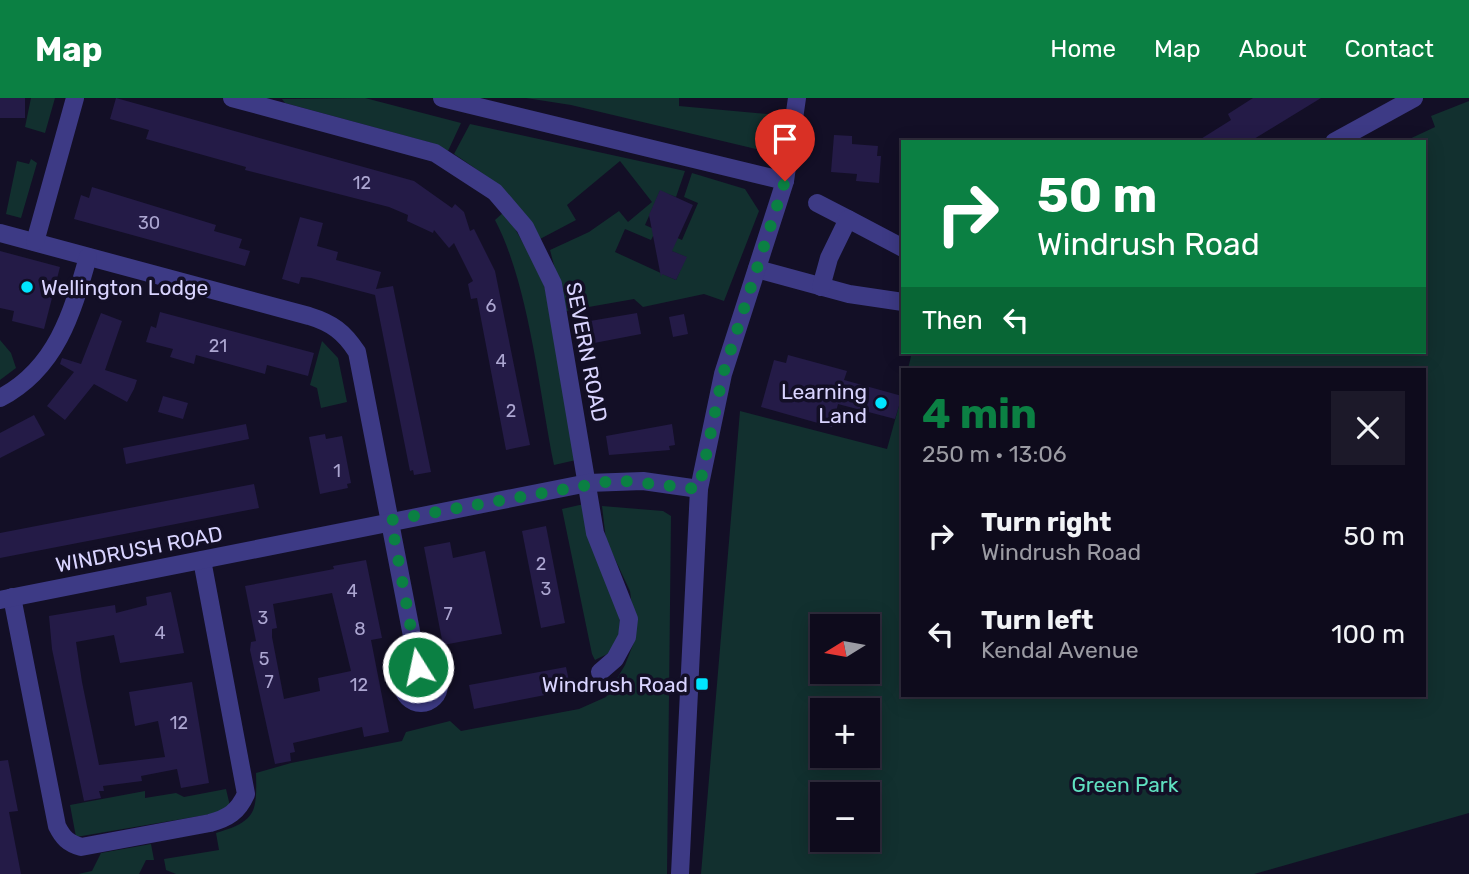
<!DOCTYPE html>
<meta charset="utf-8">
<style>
:root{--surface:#0e0b1c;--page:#1c1929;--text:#f1f3f6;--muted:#9b9ba3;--line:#2e2b3b;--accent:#0b8043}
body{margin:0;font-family:Rubik,sans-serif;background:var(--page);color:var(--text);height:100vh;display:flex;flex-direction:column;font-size:26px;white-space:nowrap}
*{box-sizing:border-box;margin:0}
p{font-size:23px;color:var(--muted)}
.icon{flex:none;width:38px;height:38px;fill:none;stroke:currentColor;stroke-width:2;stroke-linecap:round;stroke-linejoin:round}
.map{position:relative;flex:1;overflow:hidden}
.sheet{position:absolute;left:901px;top:270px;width:525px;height:329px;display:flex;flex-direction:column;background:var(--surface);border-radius:0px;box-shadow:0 4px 18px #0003,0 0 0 2px var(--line)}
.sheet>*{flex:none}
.top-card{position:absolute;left:901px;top:42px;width:525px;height:214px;border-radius:0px;box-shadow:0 4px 18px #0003,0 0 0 2px var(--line);background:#0b8043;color:#fff;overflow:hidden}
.needle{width:46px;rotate:259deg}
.tools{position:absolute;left:810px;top:516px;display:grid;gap:14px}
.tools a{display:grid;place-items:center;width:70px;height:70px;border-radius:0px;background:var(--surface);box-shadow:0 4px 18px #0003,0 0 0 2px var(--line);font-size:35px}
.pin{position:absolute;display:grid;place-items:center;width:60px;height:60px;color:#fff;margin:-72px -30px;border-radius:50% 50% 50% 0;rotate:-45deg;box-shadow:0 0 7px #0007}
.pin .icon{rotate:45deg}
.me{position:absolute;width:77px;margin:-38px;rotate:350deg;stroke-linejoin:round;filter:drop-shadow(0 0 5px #0008)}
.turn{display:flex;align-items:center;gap:24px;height:147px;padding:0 21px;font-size:32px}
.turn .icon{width:91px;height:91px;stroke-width:2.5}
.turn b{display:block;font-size:49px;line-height:60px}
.then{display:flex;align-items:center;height:66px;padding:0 21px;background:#0003;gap:14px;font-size:26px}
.round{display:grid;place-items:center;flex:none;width:74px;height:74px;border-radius:0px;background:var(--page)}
.headline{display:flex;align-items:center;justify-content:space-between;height:119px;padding:0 21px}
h1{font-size:42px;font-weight:700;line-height:52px;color:var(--accent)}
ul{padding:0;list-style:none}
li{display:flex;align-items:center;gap:21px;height:98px;padding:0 21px}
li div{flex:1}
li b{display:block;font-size:26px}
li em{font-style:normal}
header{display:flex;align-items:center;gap:42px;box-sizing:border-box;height:98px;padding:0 35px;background:var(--accent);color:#fff}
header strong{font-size:33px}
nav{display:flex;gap:38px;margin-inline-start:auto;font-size:24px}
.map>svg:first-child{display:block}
.green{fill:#12302f;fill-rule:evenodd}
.building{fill:#241b47;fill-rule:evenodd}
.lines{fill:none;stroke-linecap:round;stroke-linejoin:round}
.minor{stroke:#3d3a85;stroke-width:18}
.route{stroke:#0b8043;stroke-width:12;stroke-dasharray:0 21.6}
.poi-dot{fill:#00e5ff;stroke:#130f26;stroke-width:2.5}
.labels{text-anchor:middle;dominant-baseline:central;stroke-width:7;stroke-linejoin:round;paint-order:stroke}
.number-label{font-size:18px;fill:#aca6d1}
.poi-label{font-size:21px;fill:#d9d4ff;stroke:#130f26;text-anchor:end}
.street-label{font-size:21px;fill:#d9d4ff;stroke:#130f26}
.park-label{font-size:21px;fill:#5fe0c0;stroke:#130f26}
</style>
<header>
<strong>Map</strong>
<nav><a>Home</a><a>Map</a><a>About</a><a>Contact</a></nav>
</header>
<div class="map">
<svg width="1469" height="776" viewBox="0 0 1469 776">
<rect width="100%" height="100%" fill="#130f26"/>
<g class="green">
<path d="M31,0H55L45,35L25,29Z"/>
<path d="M365,0L461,25L448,53L432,45L285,5L282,1Z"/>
<path d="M526,0H679V8L777,17C775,35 776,47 756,51L571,7Z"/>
<path d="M1469,3V715L1254,776H701L740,313L887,351L903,293V597H1424V271H908L912,254H1424V44H1403L1435,29L1431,18ZM822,528H868V574H822ZM822,612H868V658H822ZM822,696H868V742H822Z"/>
<path d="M470,26L685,73L676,99L660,93L645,127L656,132L651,142L625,131L615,154L676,182L686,159L662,149L668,136L682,142L698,105L684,99L692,75L745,91L759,113L724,203L704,196L643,209L634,201L566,213L550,152L589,134L619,113L628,124L652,104L620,63L567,107L576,122L540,141C515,100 494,82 454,56Z"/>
<path d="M31,61L37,65L21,120L6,116L17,63L29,66Z"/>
<path d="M505,113L536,168L545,190L576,362L554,367C539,292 529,187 495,122Z"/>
<path d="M0,242L11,255L16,270L0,282Z"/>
<path d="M322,243L338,260L347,304L321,310L317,290L310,287Z"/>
<path d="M584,406C596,439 639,525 610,554C607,557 600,559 595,562L592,556L562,411Z"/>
<path d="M602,408L663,413L671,418L667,776H176L166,772L164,761L219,752L216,735C256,723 257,715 256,675L291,665L402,643L406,634L450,623L461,633L579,611L606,599L625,567L636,539L630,493L606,442Z"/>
<path d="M226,691L230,708L223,714L76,739L70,707L145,693V700L176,695L184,699Z"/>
<path d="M151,746L154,762H146L139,776H78L92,773L101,755Z"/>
</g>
<g class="building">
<rect x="0" y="0" width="25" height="20"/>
<path d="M116,0L414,83L452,110L455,106L464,114L470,133L474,131L495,173L530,347L506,352L477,200L471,201L468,186L473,183L454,145L449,150L434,132L433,135L407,123L408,117L389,109L245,72L246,69L146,41L149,32L110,21Z"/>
<path d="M1253,0H1321L1249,44H1196L1231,22L1228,16Z"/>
<path d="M834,37L852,38V46L878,48L877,58H881L879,85L856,83L857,76L831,74Z"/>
<path d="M92,89L216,127L214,133L242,141L239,150L250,153L245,168L74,121L81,97L89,100Z"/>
<path d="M660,92L693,107L672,153L687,159L676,182L662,176L661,179L649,117Z"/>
<path d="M300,119L323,125L317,148L338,154L336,162L381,174L376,191L393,188L431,374L414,377L413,372L410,373L375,197L311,180L301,179L299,186L282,181Z"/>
<path d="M0,153L60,169L44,231L12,223L14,213L0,210Z"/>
<path d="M160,214L314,255L308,278L267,267L265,276L196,257L194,266L170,259L173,251L146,244L151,228L156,230Z"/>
<path d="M101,215L122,223L105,272L137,282L134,291L127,304L94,286L65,322L47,308L74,274L60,266L62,260L81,266Z"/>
<path d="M637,215L641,236L589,246L586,228L591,227L590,223Z"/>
<path d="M684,216L688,236L673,239L669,219Z"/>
<path d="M788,257L847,273L844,282L902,298L895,321L838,306L832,329L761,309L774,262L786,265Z"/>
<path d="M163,298L188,305L183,321L158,314Z"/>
<path d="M34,317L45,337L0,360V335Z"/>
<path d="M246,326L249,341L126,366L123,350Z"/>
<path d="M672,326L675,347L669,348L670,352L609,357L606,338Z"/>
<path d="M325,336L326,341L342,338L351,385L347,386L348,390L320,396L309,339Z"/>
<path d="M254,386L259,410L0,460V435Z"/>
<path d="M546,428L565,525L541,530L522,433Z"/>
<path d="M450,444L453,460L485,453L502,536L443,547L424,449Z"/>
<path d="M366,462L382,540L371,542L389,634L364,639L362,629L293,645L295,654L290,655L291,663L275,666L250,552L251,544L256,543L245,488L334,471L333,468ZM332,495L351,573L318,580L320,593L284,601L272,539V531L277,530L273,506Z"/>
<path d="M171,494L184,555L120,565L114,537L76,544L82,584L99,667L165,659L158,623L135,628L129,594L192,584L209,685L181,690L177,671L141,678L142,683L103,688L104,693H99L101,700L84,703L52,551L49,518L115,507L116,515L147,507L146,499Z"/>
<path d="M566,569L571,592L474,611L469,587Z"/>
<path d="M8,662L18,713L9,714L21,776H0V663Z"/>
</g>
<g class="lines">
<g class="minor">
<path d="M232,0L435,55L495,94L525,129L553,186L595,435L629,521L627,539L615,561L600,574"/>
<path d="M442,0L785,83"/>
<path d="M1334,44L1414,0"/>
<path d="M817,105L848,121"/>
<path d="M0,135L309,218C332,225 344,234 357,254L418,569"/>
<path d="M35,144L75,0"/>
<path d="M757,171L849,196L903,204"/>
<path d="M821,189L829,160L848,121L903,150"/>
<path d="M0,300C56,271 72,216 88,159"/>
<path d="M12,499L57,728C63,740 68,745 81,749L210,725C228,720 238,714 246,696L202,462"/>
<path d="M0,502L588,385L643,383L699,391"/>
<circle cx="421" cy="587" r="18"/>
<path d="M680,776L699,391L723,276L785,83L797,0"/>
</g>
</g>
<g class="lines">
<path class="route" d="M418,569L391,422L616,382L699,391L723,276L785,83"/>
</g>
<g class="poi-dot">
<circle cx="27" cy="189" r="7"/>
<circle cx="881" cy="305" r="7"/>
<rect x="695" y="579" width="14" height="14" rx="3.5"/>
</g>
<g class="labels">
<g class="number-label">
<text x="362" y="85">12</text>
<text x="149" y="125">30</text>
<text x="491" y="208">6</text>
<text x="218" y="248">21</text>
<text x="501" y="263">4</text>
<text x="511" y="313">2</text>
<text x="337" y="373">1</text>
<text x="541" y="466">2</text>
<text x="546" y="491">3</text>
<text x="352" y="493">4</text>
<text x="448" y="516">7</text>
<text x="263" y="520">3</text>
<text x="360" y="531">8</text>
<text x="160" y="535">4</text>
<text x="264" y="561">5</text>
<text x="269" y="584">7</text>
<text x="359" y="587">12</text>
<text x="179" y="625">12</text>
</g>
<g class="poi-label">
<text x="41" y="189" text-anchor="start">Wellington Lodge</text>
<text x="867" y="293">Learning<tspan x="867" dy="24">Land</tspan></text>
<text x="688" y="586">Windrush Road</text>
</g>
<g class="street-label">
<text transform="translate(587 254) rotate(79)">SEVERN ROAD</text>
<text transform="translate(139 451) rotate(-11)">WINDRUSH ROAD</text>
</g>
<g class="park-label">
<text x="1125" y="686">Green Park</text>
</g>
</g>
</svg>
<div class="tools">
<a><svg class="needle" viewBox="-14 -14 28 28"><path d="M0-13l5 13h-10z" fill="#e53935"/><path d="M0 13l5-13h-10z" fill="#9b9ba3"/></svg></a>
<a>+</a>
<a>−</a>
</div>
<div class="pin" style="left:785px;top:83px;background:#d93025"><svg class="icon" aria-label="arrive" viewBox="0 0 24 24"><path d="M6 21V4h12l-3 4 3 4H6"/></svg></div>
<svg class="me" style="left:418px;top:569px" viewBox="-20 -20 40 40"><circle r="17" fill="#0b8043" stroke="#fff" stroke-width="3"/><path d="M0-11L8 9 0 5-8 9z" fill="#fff"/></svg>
<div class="top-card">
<div class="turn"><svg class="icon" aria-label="right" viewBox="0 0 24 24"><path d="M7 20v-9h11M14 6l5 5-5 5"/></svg><div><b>50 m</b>Windrush Road</div></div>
<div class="then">Then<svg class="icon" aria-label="left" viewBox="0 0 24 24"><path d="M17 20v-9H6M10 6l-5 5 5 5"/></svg></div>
</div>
<section class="sheet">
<div class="headline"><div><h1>4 min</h1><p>250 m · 13:06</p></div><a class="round"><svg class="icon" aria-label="close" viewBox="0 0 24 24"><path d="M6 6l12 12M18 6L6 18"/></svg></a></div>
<ul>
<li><svg class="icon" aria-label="right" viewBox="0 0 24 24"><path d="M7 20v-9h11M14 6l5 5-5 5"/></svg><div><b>Turn right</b><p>Windrush Road</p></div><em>50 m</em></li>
<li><svg class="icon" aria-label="left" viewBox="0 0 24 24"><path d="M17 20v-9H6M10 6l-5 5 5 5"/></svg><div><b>Turn left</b><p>Kendal Avenue</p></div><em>100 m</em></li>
</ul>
</section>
</div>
